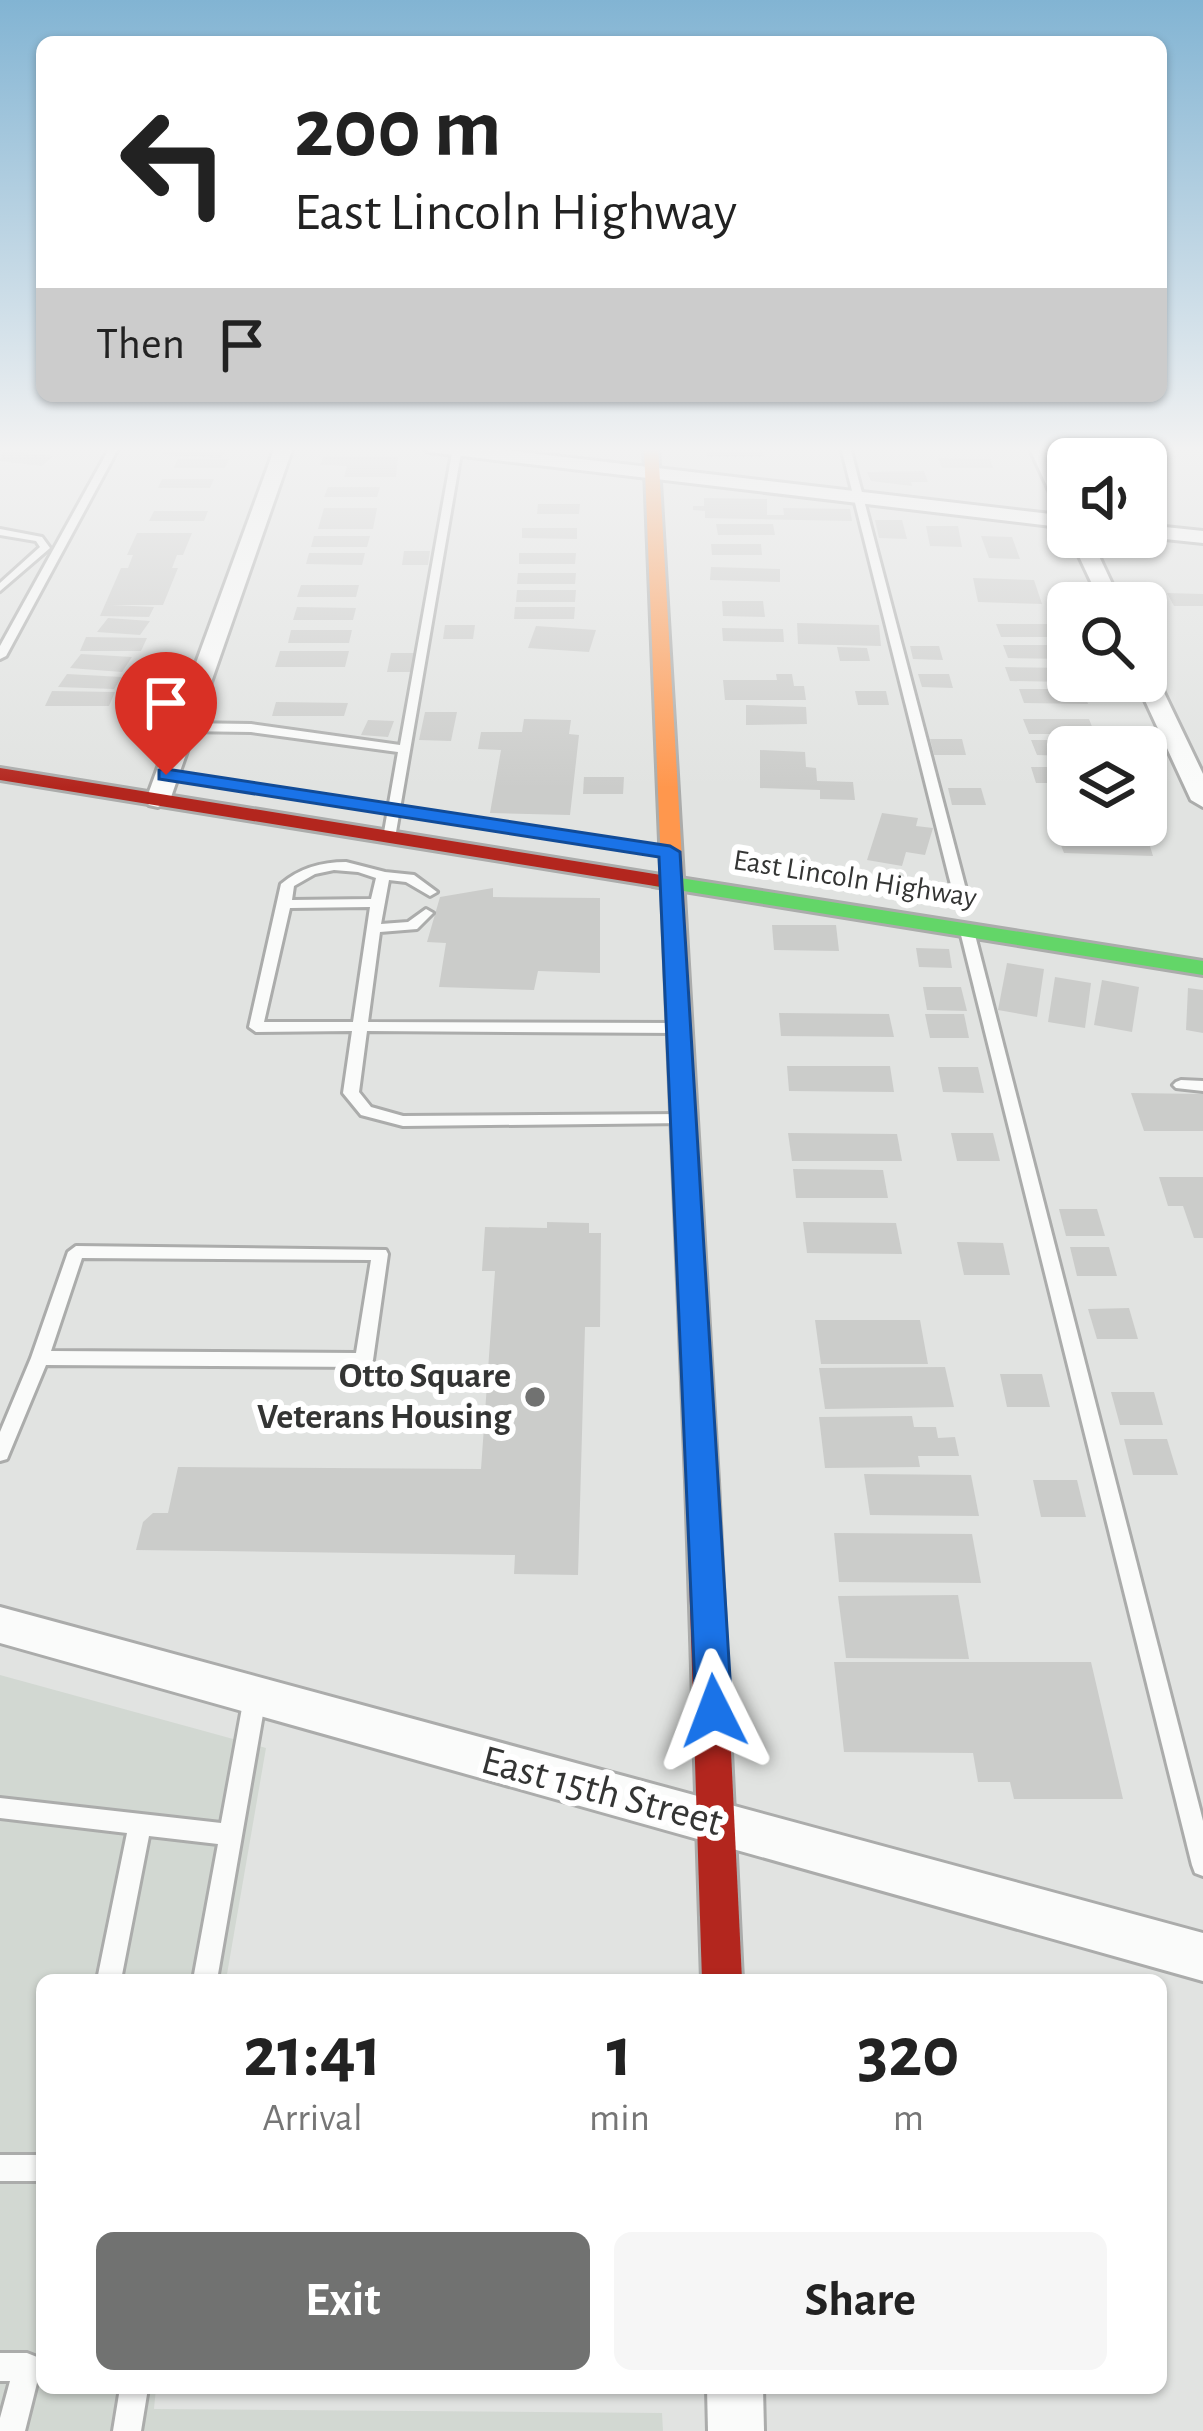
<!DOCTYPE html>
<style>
:root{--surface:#fff;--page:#f6f6f6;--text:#222;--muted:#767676;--accent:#717271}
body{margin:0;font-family:"Alegreya Sans",sans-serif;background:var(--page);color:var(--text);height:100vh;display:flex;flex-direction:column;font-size:45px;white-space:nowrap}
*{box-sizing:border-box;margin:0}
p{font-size:39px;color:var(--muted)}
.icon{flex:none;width:66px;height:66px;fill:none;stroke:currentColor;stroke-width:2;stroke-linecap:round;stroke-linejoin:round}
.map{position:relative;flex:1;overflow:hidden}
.side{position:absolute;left:36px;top:1974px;width:1131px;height:420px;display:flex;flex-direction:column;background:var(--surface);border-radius:18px;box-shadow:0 3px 9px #0004}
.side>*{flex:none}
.hud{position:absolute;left:36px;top:36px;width:1131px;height:366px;border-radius:18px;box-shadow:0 3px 9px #0004;background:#fff;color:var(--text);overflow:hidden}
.controls{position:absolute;left:1047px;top:438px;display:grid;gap:24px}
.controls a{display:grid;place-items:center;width:120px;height:120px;border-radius:18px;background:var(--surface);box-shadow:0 3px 9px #0004;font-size:60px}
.pin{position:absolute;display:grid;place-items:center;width:102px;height:102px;color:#fff;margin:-123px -51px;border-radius:50% 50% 50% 0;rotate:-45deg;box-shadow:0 0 12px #0007}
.pin .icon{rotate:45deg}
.me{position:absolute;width:132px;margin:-66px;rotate:357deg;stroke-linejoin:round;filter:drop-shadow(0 0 9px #0008)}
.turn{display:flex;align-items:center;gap:42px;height:252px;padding:0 60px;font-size:54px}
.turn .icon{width:156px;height:156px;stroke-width:2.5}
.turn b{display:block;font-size:84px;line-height:102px}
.then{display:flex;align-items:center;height:114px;padding:0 60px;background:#0003;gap:24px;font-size:45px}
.eta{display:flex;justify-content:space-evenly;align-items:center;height:204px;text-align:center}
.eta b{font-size:72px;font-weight:700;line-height:84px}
.button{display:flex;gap:24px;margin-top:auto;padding:24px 60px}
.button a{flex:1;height:138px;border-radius:18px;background:var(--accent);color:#fff;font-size:48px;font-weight:700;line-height:138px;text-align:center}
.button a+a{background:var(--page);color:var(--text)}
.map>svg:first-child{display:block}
.built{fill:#d2d8d2}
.building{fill:#cbccca}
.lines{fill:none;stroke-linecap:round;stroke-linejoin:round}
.lane-casing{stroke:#abacab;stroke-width:6}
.street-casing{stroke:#abacab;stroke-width:6}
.fast-casing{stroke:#abacab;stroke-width:6}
.slow-casing{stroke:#abacab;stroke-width:6}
.jam-casing{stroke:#abacab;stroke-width:6}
.lane{fill:#fafbfa;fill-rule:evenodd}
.street{fill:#fafbfa;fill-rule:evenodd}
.fast{fill:#63d668;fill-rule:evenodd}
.slow{fill:#ff974d;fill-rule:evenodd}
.jam{fill:#b3261e;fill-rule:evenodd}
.route{fill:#1a73e8;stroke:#114b97;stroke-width:3}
.poi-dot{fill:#717271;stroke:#fff;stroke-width:4.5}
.labels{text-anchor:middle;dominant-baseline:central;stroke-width:12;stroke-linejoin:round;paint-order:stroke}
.far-street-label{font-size:30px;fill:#343534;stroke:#fff}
.poi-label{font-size:36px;font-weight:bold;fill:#343534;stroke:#fff;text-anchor:end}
.near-street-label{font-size:42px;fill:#343534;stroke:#fff}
</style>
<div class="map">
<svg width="1203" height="2431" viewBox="0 0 1203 2431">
<rect width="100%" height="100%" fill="#e1e3e1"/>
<path class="built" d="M0,1675L266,1748L226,1980H42V2388H156L154,2409L662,2413L663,2431H0Z"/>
<g class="building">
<path d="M168,447H219L217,450L227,451L221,458L162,455Z"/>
<path d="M706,447H762L764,457H707Z"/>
<path d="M2,451L54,456L41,466L0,461Z"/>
<path d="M324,456L398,457L396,477H344L347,466L320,465Z"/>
<path d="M938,458L990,459L993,468H942Z"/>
<path d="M178,459H229L225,468H174Z"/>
<path d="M924,471L928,482H911L912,486L871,481L867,472Z"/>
<path d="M162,479H214L210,488H158Z"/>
<path d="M328,487H380L377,497H324Z"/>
<path d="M704,498L767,499V515H784L783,508L850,509L852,521L705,518V511L693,510V506H704Z"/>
<path d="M538,504H580L579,514H537Z"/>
<path d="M324,508H377L373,529H318Z"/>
<path d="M154,511H208L204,521H149Z"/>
<path d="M875,520H902L907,539L879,538Z"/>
<path d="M716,524H773L775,535H718Z"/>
<path d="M926,526H958L962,547L930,546Z"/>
<path d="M522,528H577V539L522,538Z"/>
<path d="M137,533H192L183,555H177L172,568H178L163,605H111L154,607L149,617L100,616L121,568H128L133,555H127Z"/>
<path d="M314,536H370L367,547H311Z"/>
<path d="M981,536L1012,537L1020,559L989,558Z"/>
<path d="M711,544H761L762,555H712Z"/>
<path d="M404,551H430L428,565H402Z"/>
<path d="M309,553H365L362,565L306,564Z"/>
<path d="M519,553H576L575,564H519Z"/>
<path d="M711,567L780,569V582L710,580Z"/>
<path d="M518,573H576L575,584H517Z"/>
<path d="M973,578L1034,580L1042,604L978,602Z"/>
<path d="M301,585H359L356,597H297Z"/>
<path d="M517,590H576L575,602H516Z"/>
<path d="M1167,593L1203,594V606H1174Z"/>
<path d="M722,601H763L765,617L723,616Z"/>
<path d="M297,607L356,608L353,620H293Z"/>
<path d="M515,607H575L574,619H514Z"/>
<path d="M108,618L150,621L140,635L97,632Z"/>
<path d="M797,623L879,625L881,646L798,644Z"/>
<path d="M996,624H1057L1062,637H1001Z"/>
<path d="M445,625H475L473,639H443Z"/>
<path d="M536,626L596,630L589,652L528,648Z"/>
<path d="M722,628L783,629L784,642L723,641Z"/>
<path d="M291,630H352L349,643H288Z"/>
<path d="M86,637L147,638L141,651H80Z"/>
<path d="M1003,645H1065L1068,659L1008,658Z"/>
<path d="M910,646H939L943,660L913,659Z"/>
<path d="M837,647L867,648L870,661H840Z"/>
<path d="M280,651H349L345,667H275Z"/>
<path d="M391,653H417L413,672H387Z"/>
<path d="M81,654L132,657L122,672L70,668Z"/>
<path d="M1005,667L1068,668V682L1010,681Z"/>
<path d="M67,674L122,677L114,689L58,687Z"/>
<path d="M776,674H792L794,686H804L806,700H725L723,680H777Z"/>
<path d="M918,674H949L953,688L922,687Z"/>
<path d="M1019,689H1083L1088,704L1024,703Z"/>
<path d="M52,691L115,692L109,706H45Z"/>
<path d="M855,691H886L889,705H858Z"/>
<path d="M276,702L348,703L344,716H272Z"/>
<path d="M746,705L806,707L807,724L746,725Z"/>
<path d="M425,712H457L451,741L419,740Z"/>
<path d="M524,719L571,720L569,734L579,735L570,815L490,813L501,750L478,749L481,732H522Z"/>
<path d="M1023,719H1089L1095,734H1029Z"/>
<path d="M368,720L394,721L388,737L361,735Z"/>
<path d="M930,739H962L966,755H934Z"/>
<path d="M1031,740H1098L1101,747H1068V756L1037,755Z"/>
<path d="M760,750L805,752L806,767L816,768L817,781L853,782L855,800L820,799V790L760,788Z"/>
<path d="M1031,767H1068V783H1036Z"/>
<path d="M584,777H624L623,794H583Z"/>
<path d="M948,788H981L986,805H952Z"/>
<path d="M882,813L918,818L916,826L933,828L925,855L906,852L902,866L867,860Z"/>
<path d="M1066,825L1144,827L1153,856L1064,853L1060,843H1071Z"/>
<path d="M493,888V897L600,898V973L538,971L534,990L439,987L446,943L427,942L440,897Z"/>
<path d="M772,925H836L839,951L774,950Z"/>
<path d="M916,948L949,949L952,968L919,967Z"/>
<path d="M1007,963L1044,969L1037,1017L998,1010Z"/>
<path d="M1055,977L1091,983L1085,1028L1048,1022Z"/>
<path d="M1102,980L1139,987L1132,1032L1094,1025Z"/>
<path d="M923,987H961L967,1011L927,1010Z"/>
<path d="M1188,988L1203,990V1033L1186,1030Z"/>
<path d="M779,1013L889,1014L894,1037L781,1036Z"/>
<path d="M925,1014H964L969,1038H930Z"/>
<path d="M787,1066H890L894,1092L789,1091Z"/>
<path d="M938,1067H978L984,1093L943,1092Z"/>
<path d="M1131,1093L1203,1094V1131H1144Z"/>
<path d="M788,1133L897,1134L902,1161H792Z"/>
<path d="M951,1133H993L1000,1161H957Z"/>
<path d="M793,1169L883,1170L888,1198H796Z"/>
<path d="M1159,1177H1203V1238H1194L1183,1206H1168Z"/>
<path d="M1059,1209H1097L1105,1236H1066Z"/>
<path d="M547,1222L589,1223V1233H601L600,1327H585L578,1575L514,1574L515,1555L136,1550L143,1522L153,1513H168L178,1467L481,1469L495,1271H482L485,1227L547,1228Z"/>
<path d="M803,1222L896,1223L902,1254L807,1253Z"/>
<path d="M957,1242L1003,1243L1010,1275H964Z"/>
<path d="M1070,1247H1109L1117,1276H1077Z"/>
<path d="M1129,1308L1138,1339H1097L1088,1309Z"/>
<path d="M815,1320H920L928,1364H821Z"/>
<path d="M945,1367L954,1407L825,1409L819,1368Z"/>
<path d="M1000,1374H1042L1050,1407H1007Z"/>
<path d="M1111,1392H1154L1163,1425H1120Z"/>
<path d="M912,1416L914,1427H936L938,1438L955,1437L959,1456H918L920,1467L825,1468L819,1417Z"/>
<path d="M1124,1439H1167L1178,1475H1133Z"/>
<path d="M864,1474L971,1475L979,1516L870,1515Z"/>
<path d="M1033,1480H1077L1086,1517H1041Z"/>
<path d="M834,1533L972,1534L981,1583L839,1582Z"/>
<path d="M958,1595L969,1659L846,1658L838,1596Z"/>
<path d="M834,1662H1091L1123,1799H1014L1010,1782H978L973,1753L844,1752Z"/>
</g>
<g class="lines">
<defs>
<g id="lane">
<path d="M110,447H119L6,656L0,659V646Z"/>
<path d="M453,447H462L395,838L389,842L383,838L398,752L251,732L183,731L177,727L183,723L251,724L400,745Z"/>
<path d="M841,447H850L968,897L966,900H956L954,897Z"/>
<path d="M0,529L42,537L50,548L0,591V583L40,547L36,541L0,535Z"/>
<path d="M346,862L385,872L414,875L437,892L430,896L406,882L389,880L381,924L408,922L426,909L433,913L417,929L380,932L368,1022L678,1023L685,1028L678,1033L367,1031L359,1092L371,1107L403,1116L683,1114L691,1119L688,1123L403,1126L361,1115L343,1093L352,1031L256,1032L249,1027L281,884C300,868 321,862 346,862ZM334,870L358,872L376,878L371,899L292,900L294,886L315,874ZM370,907L353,1022H264L290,908Z"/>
<path d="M967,927L974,931L1203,1821V1876L1195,1873L1192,1865L960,931Z"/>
<path d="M1181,1080L1203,1081V1091L1176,1088L1173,1085L1176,1082Z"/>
<path d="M76,1246L386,1250L388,1254L373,1360L370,1365L364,1367L46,1365L9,1454L7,1459L0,1461V1432L31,1358L68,1252ZM82,1258L371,1260L356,1353L51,1351Z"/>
<path d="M255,1688L263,1690L266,1697L217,1980H193L218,1844L149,1836L121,1980H97L127,1833L0,1818V1798L221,1823L244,1697L247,1690Z"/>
<rect x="0" y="2155" width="42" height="26"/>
<path d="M0,2353H27L37,2357L41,2367L25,2431H0V2418L10,2381H0Z"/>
<path d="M120,2388H148L141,2431H113Z"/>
</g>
<g id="street">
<path d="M275,447H293L170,800L158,807L149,805L146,800Z"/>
<path d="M420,447H478L1068,516V528L429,452Z"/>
<path d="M1029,447H1047L1068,490V516L1058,510Z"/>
<path d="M1146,525L1203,531V543L1146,537Z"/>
<path d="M1070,537H1090L1121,603H1101Z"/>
<path d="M1146,671L1157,678L1203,774V807L1191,800L1136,681H1146Z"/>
<path d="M0,1607L1203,1933V1981L0,1643Z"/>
<path d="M707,2388H763L764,2431H708Z"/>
</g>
<path id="fast" d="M661,875L1203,961V975L653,886L650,881Z"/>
<path id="slow" d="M644,447H658L718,1481L713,1490L702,1494L691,1490L686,1481Z"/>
<g id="jam">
<path d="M0,768L661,875L672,881L661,887L0,780Z"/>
<path d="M702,1468L713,1472L718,1481L742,1980H702L686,1481L691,1472Z"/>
</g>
</defs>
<use href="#lane" class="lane-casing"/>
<use href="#street" class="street-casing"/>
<use href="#fast" class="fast-casing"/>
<use href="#slow" class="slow-casing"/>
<use href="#jam" class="jam-casing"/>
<use href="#lane" class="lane"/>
<use href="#street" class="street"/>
<use href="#fast" class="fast"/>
<use href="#slow" class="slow"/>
<use href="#jam" class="jam"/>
</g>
<linearGradient id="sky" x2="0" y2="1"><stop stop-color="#82b4d3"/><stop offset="0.57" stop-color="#f2f2f2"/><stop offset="1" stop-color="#f2f2f2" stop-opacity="0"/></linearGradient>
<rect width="1203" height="788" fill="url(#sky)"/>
<path class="route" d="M166,769L670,846L680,852L732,1711L726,1722L714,1726L702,1722L696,1711L659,857L159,779V770Z"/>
<circle class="poi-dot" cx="535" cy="1397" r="12"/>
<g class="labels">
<g class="far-street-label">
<text transform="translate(855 879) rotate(9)">East Lincoln Highway</text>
</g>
<g class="poi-label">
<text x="511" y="1376">Otto Square<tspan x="511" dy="41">Veterans Housing</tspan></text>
</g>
<g class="near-street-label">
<text transform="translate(602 1791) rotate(15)">East 15th Street</text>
</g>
</g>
</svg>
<div class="controls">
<a><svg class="icon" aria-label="sound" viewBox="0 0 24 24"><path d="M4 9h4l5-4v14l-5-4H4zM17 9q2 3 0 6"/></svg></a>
<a><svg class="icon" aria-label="search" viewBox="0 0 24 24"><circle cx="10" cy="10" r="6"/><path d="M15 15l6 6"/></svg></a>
<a><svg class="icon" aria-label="layers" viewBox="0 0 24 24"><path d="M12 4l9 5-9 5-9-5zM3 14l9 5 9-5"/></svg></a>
</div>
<div class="pin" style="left:166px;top:775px;background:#d93025"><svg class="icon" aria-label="arrive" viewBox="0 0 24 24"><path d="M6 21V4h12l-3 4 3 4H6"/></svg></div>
<svg class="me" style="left:714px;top:1711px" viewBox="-20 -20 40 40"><path d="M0-17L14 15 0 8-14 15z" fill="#1a73e8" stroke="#fff" stroke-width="4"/></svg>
<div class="hud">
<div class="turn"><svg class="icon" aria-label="left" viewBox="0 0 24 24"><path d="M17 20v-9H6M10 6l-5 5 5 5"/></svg><div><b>200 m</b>East Lincoln Highway</div></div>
<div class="then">Then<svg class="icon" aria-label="arrive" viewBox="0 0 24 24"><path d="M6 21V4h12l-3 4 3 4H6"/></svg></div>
</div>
<section class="side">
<div class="eta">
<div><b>21:41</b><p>Arrival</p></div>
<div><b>1</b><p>min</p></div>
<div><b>320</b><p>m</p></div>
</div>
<div class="button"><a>Exit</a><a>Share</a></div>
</section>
</div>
